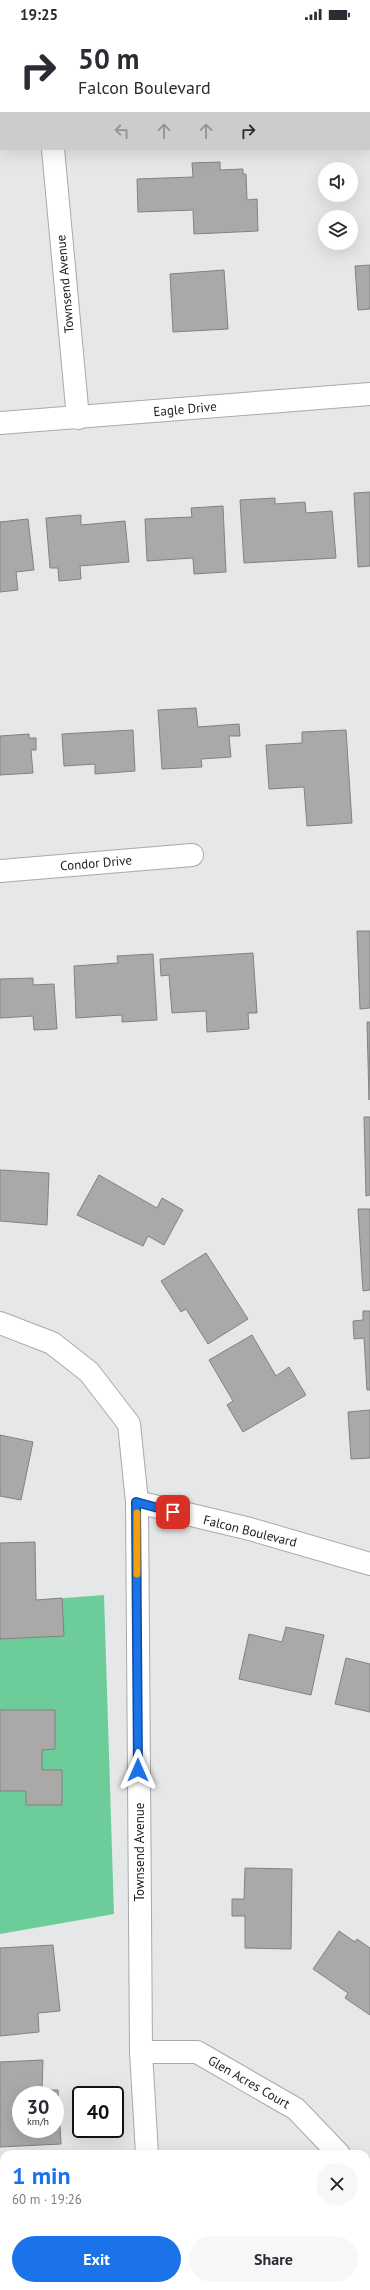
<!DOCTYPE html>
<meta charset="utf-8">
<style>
:root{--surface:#fff;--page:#f7f7f7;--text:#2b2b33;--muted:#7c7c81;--accent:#1a73e8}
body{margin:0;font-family:"PT Sans",sans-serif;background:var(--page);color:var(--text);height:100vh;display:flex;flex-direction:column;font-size:15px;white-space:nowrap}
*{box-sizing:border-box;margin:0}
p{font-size:13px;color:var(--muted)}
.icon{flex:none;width:22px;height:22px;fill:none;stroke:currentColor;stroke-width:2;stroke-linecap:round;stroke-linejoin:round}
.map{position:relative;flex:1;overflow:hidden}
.panel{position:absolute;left:0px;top:2122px;width:370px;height:140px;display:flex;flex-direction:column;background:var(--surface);border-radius:12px 12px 0 0;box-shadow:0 4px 16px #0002}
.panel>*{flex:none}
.guide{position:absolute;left:0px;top:0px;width:370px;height:122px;box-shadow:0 4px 16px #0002;background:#fff;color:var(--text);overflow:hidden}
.buttons{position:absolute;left:318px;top:134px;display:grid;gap:8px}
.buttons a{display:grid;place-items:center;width:40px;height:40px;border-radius:50%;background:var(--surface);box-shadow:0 4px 16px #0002;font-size:20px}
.speed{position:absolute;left:12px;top:2058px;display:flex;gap:8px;font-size:20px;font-weight:700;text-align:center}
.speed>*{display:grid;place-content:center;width:52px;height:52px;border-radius:50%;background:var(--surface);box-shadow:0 4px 16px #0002;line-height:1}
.speed small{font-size:10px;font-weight:400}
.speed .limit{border:2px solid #111;border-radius:6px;background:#fff;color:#111}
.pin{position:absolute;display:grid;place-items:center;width:34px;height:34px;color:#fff;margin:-17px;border-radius:8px;box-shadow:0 2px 6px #0006}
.me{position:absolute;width:44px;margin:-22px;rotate:0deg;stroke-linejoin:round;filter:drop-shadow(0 0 3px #0008)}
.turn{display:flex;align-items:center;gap:14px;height:84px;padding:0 12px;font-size:18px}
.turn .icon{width:52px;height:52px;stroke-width:2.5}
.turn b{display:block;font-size:28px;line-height:34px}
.lanes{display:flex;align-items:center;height:38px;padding:0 12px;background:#0003;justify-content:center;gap:20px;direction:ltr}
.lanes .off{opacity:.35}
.round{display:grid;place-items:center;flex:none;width:42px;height:42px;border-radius:21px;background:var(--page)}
.head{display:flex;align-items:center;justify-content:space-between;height:68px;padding:0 12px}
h1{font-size:24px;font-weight:700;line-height:30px;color:var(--accent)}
.cta{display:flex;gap:8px;margin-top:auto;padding:8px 12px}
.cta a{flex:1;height:46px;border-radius:24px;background:var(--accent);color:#fff;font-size:16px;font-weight:700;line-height:46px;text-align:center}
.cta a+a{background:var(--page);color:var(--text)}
.status{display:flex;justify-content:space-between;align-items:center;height:28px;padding:0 20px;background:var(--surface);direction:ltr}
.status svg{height:11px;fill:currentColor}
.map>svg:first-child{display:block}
.green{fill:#6ccd9a}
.building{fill:#aaa9a8;stroke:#838181;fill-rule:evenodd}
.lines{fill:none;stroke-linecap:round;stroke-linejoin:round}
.minor-casing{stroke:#a8a9aa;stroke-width:24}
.minor{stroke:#fff;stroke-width:22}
.route-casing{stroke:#114b97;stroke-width:10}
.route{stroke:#1a73e8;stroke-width:7}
.slow{stroke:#f59e0b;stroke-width:7}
.labels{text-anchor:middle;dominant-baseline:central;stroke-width:3;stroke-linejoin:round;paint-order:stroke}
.street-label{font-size:13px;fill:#202020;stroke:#fff}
</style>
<div class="status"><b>19:25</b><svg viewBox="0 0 49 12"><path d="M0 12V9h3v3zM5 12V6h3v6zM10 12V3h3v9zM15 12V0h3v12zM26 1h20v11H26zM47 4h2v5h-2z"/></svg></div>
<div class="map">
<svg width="370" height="2262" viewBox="0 0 370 2262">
<rect width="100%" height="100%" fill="#e6e7e8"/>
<path class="green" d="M104,1567L114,1886L0,1906V1575Z"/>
<g class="building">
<rect x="155" y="0" width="39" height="1"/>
<path d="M369,10H370L369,40Z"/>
<path d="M220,134V142L243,141V146H246L247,172L257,171L258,203L194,206L193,182L138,184L137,151L193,149L192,135Z"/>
<path d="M370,237V281L358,282L355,238Z"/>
<path d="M224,242L228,301L173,304L170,246Z"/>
<path d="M370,464V538L358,539L354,465Z"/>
<path d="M275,470V476L305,474L306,485L332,483L336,530L244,535L240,472Z"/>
<path d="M223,478L226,544L194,546L193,530L147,533L145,491L192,489L191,480Z"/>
<path d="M81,487V497L125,493L129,534L80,538L81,551L59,553L58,540H50L46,490Z"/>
<path d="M28,491L34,542L16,544L18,562L0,564V494Z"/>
<path d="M196,680L198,699L239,696L240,708H229L231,729L201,731L202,739L162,741L158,682Z"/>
<path d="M133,702L135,743L95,746V736L64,738L62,706Z"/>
<path d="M346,702L352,795L307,798L304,759L269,761L266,717L302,715V704Z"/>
<path d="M29,706V710H36V722H31L33,745L0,747V708Z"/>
<path d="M357,903H370V980L360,981Z"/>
<path d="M253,925L257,985H248L249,1001L207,1004L206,983L172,985L169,947L161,948L160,931Z"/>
<path d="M153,926L157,992L122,994V987L76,990L74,938L118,935L117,928Z"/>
<path d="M33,950V957L54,956L57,1001L34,1002L33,988L0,990V951Z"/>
<path d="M367,994H370L369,1072Z"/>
<path d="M364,1089H370V1167L366,1168Z"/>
<path d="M0,1142L49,1145L47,1197L0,1193Z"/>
<path d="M99,1147L157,1180L162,1170L183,1182L164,1217L148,1208L143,1218L77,1187Z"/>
<path d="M358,1181H370V1262L363,1263Z"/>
<path d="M206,1225L248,1291L208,1316L186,1281L181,1284L161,1253Z"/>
<path d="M363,1283H370V1362H367L364,1310L354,1311L353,1293L363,1292Z"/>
<path d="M252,1307L276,1348L289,1339L306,1367L243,1404L227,1377L233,1373L209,1332Z"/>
<path d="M370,1382V1430L351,1431L348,1384Z"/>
<path d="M0,1407L33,1414L21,1472L0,1468Z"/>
<path d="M35,1514L36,1572L62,1570L64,1608L0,1611V1515Z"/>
<path d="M286,1599L324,1607L311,1667L239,1651L249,1606L282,1614Z"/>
<path d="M346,1630L370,1636V1684L335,1676Z"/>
<path d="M0,1682H55V1721L42,1722V1742H62V1777H26V1763H0Z"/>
<path d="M245,1840L292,1841L291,1921L245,1920V1888H232V1871H244Z"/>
<path d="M339,1903L355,1914L357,1911L370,1920V1987L345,1970L348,1965L313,1941Z"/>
<path d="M53,1917L60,1983L38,1985L39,2004L0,2008V1920Z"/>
<path d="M43,2032L42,2062H58L61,2116L0,2119V2034ZM21,2067H55V2101H21Z"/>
<path d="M0,2215H4V2235H1Z"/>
<path d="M57,2258V2262H0V2260Z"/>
<path d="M291,2258H340V2262H269V2259Z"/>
</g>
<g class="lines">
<defs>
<g id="minor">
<path d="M42,0V1"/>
<path d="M0,5H1"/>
<path d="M53,121L78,390"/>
<path d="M0,395L370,366"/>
<path d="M0,843L192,827"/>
<path d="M0,1295L52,1315L89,1344L129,1396L137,1474L250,1501L370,1536"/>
<path d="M137,1474L141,2024L147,2126"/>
<path d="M141,2024H197L296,2081L339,2126"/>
<path d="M366,2155L370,2159"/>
<path d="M155,2258V2262"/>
</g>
</defs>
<use href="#minor" class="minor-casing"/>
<use href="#minor" class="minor"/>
</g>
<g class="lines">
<defs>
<path id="route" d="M138,1742L136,1474L173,1484"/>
</defs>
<use href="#route" class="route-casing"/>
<use href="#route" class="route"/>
<path class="slow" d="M137,1485V1546"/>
</g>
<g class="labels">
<g class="street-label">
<text transform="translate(65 256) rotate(-95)">Townsend Avenue</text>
<text transform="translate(185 381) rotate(-5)">Eagle Drive</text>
<text transform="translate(96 835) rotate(-5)">Condor Drive</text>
<text transform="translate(250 1503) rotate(14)">Falcon Boulevard</text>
<text transform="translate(139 1824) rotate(-90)">Townsend Avenue</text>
<text transform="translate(249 2054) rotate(30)">Glen Acres Court</text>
</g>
</g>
</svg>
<div class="buttons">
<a><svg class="icon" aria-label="sound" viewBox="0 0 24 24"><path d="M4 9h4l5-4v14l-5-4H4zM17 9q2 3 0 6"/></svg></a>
<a><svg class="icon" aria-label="layers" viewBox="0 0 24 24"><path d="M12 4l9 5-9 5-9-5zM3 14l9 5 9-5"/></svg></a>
</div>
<div class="speed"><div>30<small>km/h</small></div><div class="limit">40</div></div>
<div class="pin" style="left:173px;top:1484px;background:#d93025"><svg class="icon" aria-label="arrive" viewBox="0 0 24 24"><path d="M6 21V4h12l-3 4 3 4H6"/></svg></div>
<svg class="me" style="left:138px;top:1742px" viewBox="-20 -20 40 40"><path d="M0-17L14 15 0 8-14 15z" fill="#1a73e8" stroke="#fff" stroke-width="4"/></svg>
<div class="guide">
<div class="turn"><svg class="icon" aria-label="right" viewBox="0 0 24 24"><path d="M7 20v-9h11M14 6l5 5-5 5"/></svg><div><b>50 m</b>Falcon Boulevard</div></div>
<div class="lanes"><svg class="icon off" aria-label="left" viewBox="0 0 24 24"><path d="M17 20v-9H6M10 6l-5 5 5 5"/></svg><svg class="icon off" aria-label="ahead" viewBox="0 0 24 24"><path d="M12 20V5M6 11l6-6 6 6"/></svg><svg class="icon off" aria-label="ahead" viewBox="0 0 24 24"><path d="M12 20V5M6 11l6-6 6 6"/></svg><svg class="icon" aria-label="right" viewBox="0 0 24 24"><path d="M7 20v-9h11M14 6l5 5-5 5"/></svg></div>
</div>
<section class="panel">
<div class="head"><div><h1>1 min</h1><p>60 m · 19:26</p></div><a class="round"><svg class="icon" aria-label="close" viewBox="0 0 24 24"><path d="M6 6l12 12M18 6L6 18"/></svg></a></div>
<div class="cta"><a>Exit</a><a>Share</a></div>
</section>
</div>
